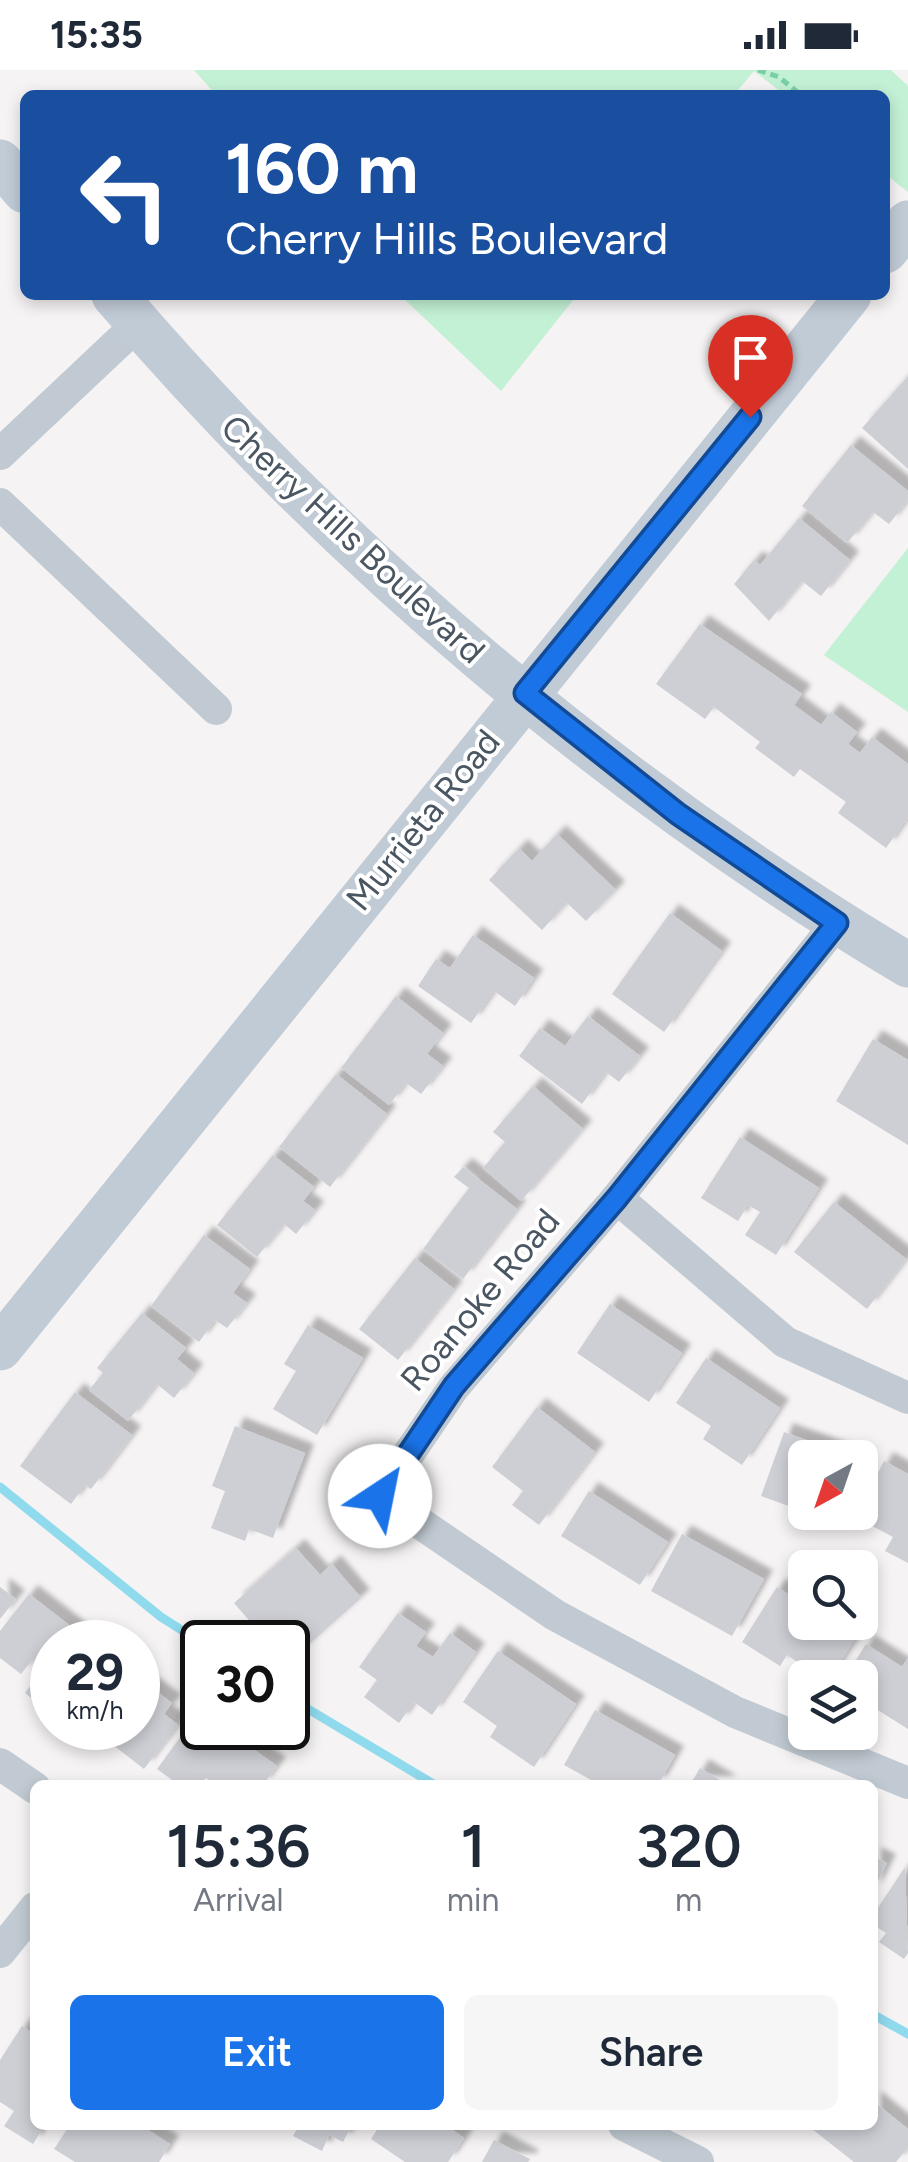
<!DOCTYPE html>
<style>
:root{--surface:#fff;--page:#f6f6f7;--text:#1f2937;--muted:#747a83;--accent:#1a73e8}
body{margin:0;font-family:Figtree,sans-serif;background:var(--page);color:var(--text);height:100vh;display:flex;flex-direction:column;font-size:38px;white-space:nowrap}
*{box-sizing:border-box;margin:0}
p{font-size:32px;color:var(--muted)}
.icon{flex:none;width:55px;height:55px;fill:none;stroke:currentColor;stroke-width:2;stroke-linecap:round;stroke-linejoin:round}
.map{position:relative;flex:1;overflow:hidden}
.drawer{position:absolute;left:30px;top:1710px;width:848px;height:350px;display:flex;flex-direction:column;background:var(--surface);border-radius:15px;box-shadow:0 5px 15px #0003}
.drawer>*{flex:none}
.top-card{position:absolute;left:20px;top:20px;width:870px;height:210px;border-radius:15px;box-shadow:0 5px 15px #0003;background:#1a4fa0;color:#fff;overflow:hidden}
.needle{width:65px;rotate:220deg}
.tools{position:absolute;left:788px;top:1370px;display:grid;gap:20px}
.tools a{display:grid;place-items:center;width:90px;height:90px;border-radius:15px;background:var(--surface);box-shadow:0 5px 15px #0003;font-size:50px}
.speed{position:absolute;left:30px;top:1550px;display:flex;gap:20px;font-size:50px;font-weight:700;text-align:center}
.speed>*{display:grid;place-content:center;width:130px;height:130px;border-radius:50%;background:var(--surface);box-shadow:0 5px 15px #0003;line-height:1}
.speed small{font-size:25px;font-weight:400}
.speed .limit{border:5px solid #111;border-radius:15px;background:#fff;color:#111}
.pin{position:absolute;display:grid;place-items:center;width:85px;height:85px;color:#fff;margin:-102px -42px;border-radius:50% 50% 50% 0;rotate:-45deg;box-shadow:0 0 10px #0007}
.pin .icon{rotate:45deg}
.me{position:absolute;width:110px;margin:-55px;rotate:34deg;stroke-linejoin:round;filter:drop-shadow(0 0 8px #0008)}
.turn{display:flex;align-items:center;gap:35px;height:210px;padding:0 40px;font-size:45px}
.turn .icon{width:130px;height:130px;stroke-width:2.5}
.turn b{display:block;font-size:70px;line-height:85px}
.eta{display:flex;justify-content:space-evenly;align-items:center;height:170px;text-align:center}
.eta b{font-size:60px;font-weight:600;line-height:70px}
.action{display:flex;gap:20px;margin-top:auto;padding:20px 40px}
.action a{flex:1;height:115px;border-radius:15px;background:var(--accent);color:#fff;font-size:40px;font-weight:600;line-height:115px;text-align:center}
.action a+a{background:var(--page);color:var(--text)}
.status{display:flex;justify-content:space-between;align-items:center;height:70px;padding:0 50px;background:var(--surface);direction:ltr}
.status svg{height:28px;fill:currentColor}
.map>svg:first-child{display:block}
.green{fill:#c3f1d5}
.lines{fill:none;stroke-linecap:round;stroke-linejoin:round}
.stream{stroke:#90daee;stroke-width:9}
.building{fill:#cdcfd5;filter:url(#shadow)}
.path{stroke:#7ad0a6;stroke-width:5;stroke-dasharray:8 5;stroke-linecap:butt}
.street{stroke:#c1cad2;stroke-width:32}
.secondary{stroke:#c1cbd6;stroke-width:45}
.route-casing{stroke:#114b97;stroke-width:25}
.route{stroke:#1a73e8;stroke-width:18}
.labels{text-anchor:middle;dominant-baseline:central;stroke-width:8;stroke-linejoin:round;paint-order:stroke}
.street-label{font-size:35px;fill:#4a5661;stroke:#fff}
</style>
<div class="status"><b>15:35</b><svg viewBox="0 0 49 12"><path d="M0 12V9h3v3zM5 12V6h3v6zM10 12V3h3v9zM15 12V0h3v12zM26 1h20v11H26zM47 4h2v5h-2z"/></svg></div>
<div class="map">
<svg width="908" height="2092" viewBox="0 0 908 2092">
<defs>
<filter id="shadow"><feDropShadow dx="9" dy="-9" stdDeviation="2.5" flood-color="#0004"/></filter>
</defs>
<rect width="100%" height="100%" fill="#f5f3f3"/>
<g class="green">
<path d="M194,0H891L908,16V122L885,104V25H785L754,1L734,25H216Z"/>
<path d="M400,225H577L501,321Z"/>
<path d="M908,478V642L824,585Z"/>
</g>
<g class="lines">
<g class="stream">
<path d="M0,1417L161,1547L202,1573"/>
<path d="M288,1627L435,1715"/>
<path d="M872,1944L908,1964"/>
</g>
</g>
<g class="building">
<path d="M908,306V399L862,358Z"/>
<path d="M851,375L908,421V430L889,454L873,442L847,473L802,436Z"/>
<path d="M799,448L850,490L821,526L802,511L769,551L734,514L754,490L760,495Z"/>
<path d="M700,554L802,624L794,635L821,655L831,642L857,662L848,674L860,683L872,667L908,694V747L886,778L838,743L846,732L800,699L794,707L755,678L760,672L714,637L705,649L656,614Z"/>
<path d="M557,764L616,820L586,851L567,833L542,860L489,810L519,778L532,791Z"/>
<path d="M670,843L722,881L664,962L612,924Z"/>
<path d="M473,865L534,908L515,936L494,921L471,953L418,916L436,889L450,898Z"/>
<path d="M396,926L443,963L427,984L443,996L421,1024L406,1013L389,1035L341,998Z"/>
<path d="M588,946L640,986L619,1012L606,1002L582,1034L519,986L540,958L565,976Z"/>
<path d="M873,969L908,990V1075L836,1031Z"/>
<path d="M336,1004L387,1044L330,1117L279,1077Z"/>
<path d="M533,1016L583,1059L521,1131L483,1098L505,1072L493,1062Z"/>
<path d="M740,1067L819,1118L776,1185L745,1165L760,1142L748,1135L738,1151L701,1128Z"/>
<path d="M273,1085L314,1117L303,1131L315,1140L296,1164L284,1154L257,1187L217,1155Z"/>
<path d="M463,1097L517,1139L463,1209L423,1179L469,1118L454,1107Z"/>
<path d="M834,1132L906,1189L867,1239L794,1182Z"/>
<path d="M204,1165L250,1199L233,1223L247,1233L227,1258L215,1250L199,1272L151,1236Z"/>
<path d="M415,1188L454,1219L398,1290L359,1259Z"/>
<path d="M610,1234L682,1283L649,1332L577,1283Z"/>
<path d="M142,1243L186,1278L177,1289L194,1303L174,1328L157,1314L128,1351L89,1320L103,1303L97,1298Z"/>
<path d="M308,1255L363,1288L317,1365L273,1339L296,1301L284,1294Z"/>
<path d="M706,1288L780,1338L742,1395L703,1369L711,1356L676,1333Z"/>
<path d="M75,1322L132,1365L91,1419L85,1415L71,1434L20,1396Z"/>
<path d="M537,1337L595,1382L539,1455L512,1435L523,1421L492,1397Z"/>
<path d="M235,1356L305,1383L273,1468L249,1459L245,1471L211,1458L225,1421L212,1416Z"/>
<path d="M784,1362L854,1387L805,1388V1442L761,1426Z"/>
<path d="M884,1391L908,1404V1493L885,1481L893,1467L855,1447Z"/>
<path d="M589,1421L668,1472L640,1515L561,1466Z"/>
<path d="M809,1442H841L837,1453Z"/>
<path d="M682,1464L764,1509L732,1566L651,1521Z"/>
<path d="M296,1478L320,1505L332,1494L361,1528L298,1584L278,1561L281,1557L276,1551L262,1565L234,1533Z"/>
<path d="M0,1517L16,1529L0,1549Z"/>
<path d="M777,1517L805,1535V1552H832L856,1567L830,1608H821L787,1585L780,1596L742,1572Z"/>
<path d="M29,1524L91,1572H52V1644L25,1623L43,1599L32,1590L21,1604L0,1588V1561Z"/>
<path d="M398,1543L426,1562L416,1576L433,1587L450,1563L476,1582L432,1645L414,1632L399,1653L364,1627L377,1610L359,1597Z"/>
<path d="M866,1574L902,1597L908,1588V1659L860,1629V1608H845Z"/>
<path d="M498,1581L576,1634L534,1697L490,1667L497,1656L463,1632Z"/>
<path d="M147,1614L172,1633L164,1644L178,1655L144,1699L91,1658H138V1627Z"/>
<path d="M202,1638V1658H224L277,1696L263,1715H215L206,1708L200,1715H179L157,1699Z"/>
<path d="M595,1640L675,1685L658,1715H600L564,1695Z"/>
<path d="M700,1698L728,1715H690Z"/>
<path d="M872,1786L887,1793L872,1823Z"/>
<path d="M905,1797L908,1883L904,1889L879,1872L886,1863L872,1854V1847Z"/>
<path d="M22,1956L35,1965V2055H45L33,2074L4,2056L14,2041L0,2032V1990Z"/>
<path d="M872,2030L908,2059V2077L896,2092H854L812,2059L816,2055H872Z"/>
<path d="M70,2055H140L170,2074L159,2092H75L54,2079Z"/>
<path d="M299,2055H352L343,2072L329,2065L322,2081L293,2066Z"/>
<path d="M380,2055H445L464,2068L448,2092H405L371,2069Z"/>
<path d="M494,2070L530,2089L528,2092H482Z"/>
</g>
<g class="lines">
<path class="path" d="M758,0L779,7L801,25"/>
<g class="street">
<path d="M0,384L138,254"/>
<path d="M0,434L216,639"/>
<path d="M837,853L617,1128L454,1317L380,1426L555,1545L735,1642L908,1713"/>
<path d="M617,1128L785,1272L908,1328"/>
<path d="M0,1694L35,1718"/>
<path d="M0,1882L35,1838"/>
<path d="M624,2055L698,2092"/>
</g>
<g class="secondary">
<path d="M0,92L25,121"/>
<path d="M885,181L908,153"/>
<path d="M114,225C339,488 611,717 908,895"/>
<path d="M0,1278L849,225"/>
</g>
</g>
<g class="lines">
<defs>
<path id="route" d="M380,1426L454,1316L617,1128L837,853L678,744L525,623L750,347"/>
</defs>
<use href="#route" class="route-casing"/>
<use href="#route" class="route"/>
</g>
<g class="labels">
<g class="street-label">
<text transform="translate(353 469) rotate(43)">Cherry Hills Boulevard</text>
<text transform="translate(423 750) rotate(-51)">Murrieta Road</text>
<text transform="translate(480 1230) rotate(-50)">Roanoke Road</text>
</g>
</g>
</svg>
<div class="tools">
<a><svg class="needle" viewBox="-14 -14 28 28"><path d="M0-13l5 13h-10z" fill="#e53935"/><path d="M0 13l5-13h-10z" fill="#747a83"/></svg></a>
<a><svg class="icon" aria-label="search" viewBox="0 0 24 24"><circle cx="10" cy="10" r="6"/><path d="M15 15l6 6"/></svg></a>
<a><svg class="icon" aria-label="layers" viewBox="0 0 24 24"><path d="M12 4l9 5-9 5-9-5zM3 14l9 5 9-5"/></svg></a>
</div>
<div class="speed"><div>29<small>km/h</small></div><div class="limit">30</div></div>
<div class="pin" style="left:750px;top:347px;background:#d93025"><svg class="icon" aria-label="arrive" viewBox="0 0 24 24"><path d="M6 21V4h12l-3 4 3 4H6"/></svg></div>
<svg class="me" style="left:380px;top:1426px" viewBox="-20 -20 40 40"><circle r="19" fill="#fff"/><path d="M0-13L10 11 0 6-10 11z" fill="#1a73e8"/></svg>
<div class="top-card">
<div class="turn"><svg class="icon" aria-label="left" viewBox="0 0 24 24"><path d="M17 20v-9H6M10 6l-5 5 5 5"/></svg><div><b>160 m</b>Cherry Hills Boulevard</div></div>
</div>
<section class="drawer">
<div class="eta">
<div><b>15:36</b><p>Arrival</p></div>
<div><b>1</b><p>min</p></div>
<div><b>320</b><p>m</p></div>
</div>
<div class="action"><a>Exit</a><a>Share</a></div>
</section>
</div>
